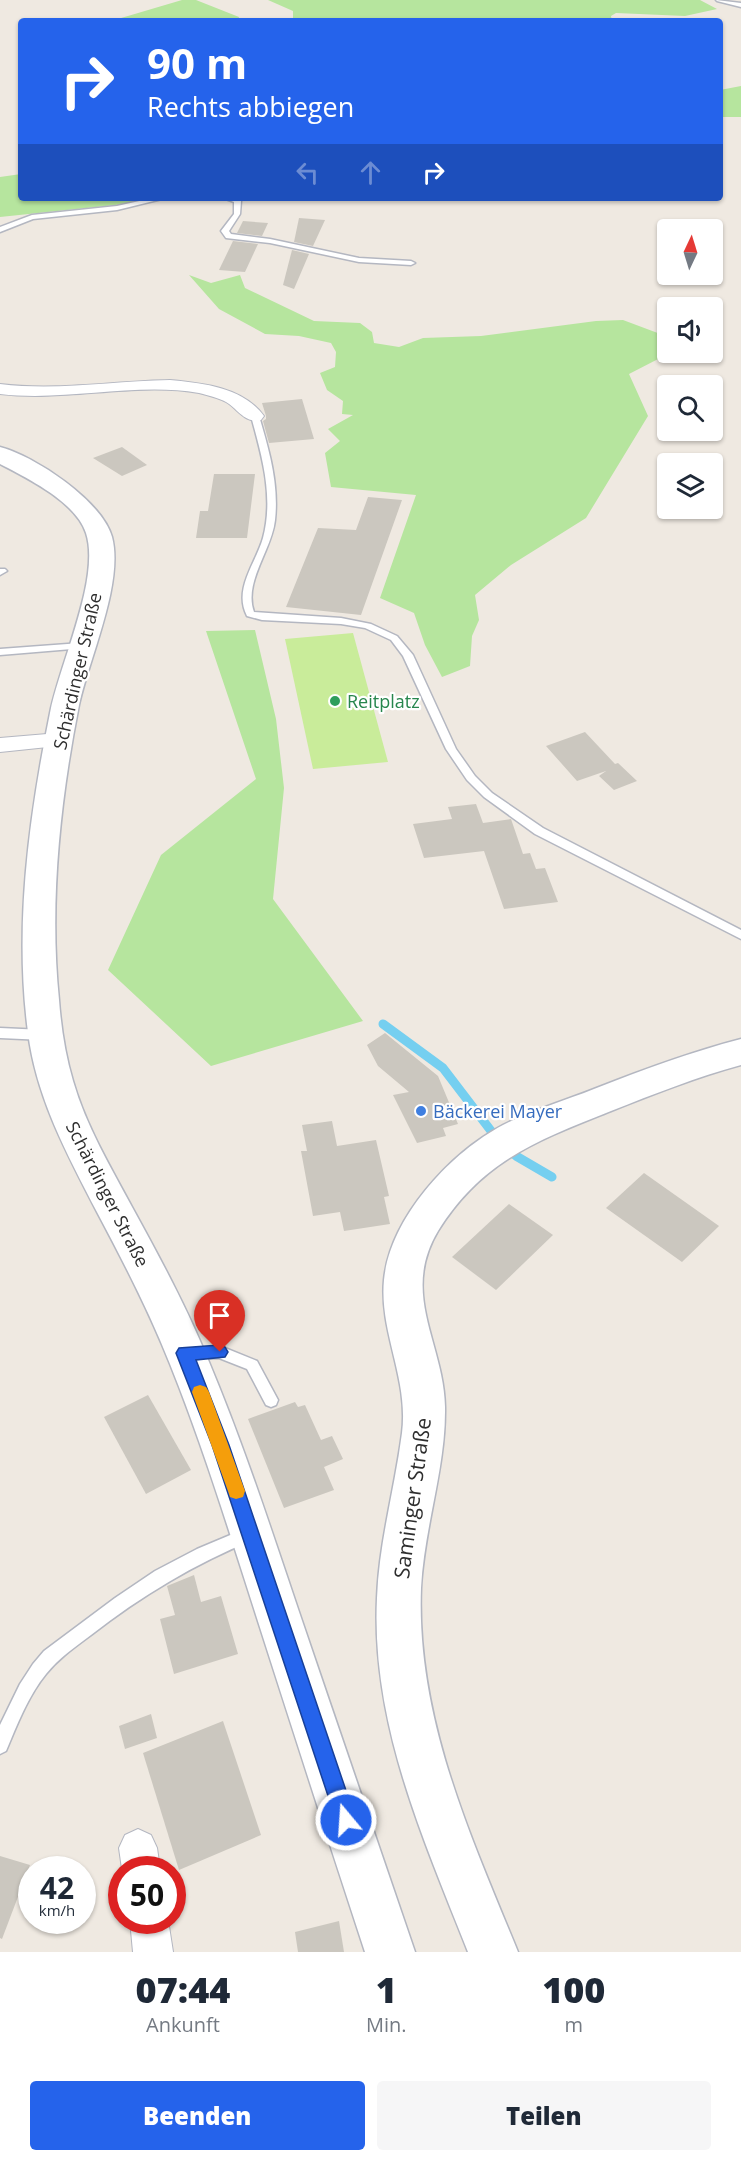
<!DOCTYPE html>
<html lang="de">
<meta charset="utf-8">
<style>
:root{--surface:#fff;--page:#f6f6f7;--text:#1f2937;--muted:#747a83;--accent:#2563eb}
body{margin:0;font-family:"Open Sans",sans-serif;background:var(--page);color:var(--text);height:100vh;display:flex;flex-direction:column;font-size:22px;white-space:nowrap}
*{box-sizing:border-box;margin:0}
p{font-size:20px;color:var(--muted)}
.icon{flex:none;width:33px;height:33px;fill:none;stroke:currentColor;stroke-width:2;stroke-linecap:round;stroke-linejoin:round}
.map{position:relative;height:1952px;overflow:hidden}
.drawer{display:flex;flex-direction:column;background:var(--surface);flex:1}
.drawer>*{flex:none}
.guide{position:absolute;left:18px;top:18px;width:705px;height:183px;border-radius:6px;box-shadow:0 2px 4px #0004;background:#2563eb;color:#fff;overflow:hidden}
.needle{width:39px;rotate:4deg}
.fabs{position:absolute;left:657px;top:219px;display:grid;gap:12px}
.fabs a{display:grid;place-items:center;width:66px;height:66px;border-radius:6px;background:var(--surface);box-shadow:0 2px 4px #0004;font-size:30px}
.speed{position:absolute;left:18px;top:1856px;display:flex;gap:12px;font-size:30px;font-weight:700;text-align:center}
.speed>*{display:grid;place-content:center;width:78px;height:78px;border-radius:50%;background:var(--surface);box-shadow:0 2px 4px #0004;line-height:1}
.speed small{font-size:15px;font-weight:400}
.speed .limit{border:9px solid #d22;background:#fff;color:#111}
.pin{position:absolute;display:grid;place-items:center;width:51px;height:51px;color:#fff;margin:-62px -26px;border-radius:50% 50% 50% 0;rotate:-45deg;box-shadow:0 0 6px #0007}
.pin .icon{rotate:45deg}
.me{position:absolute;width:66px;margin:-33px;rotate:342deg;stroke-linejoin:round;filter:drop-shadow(0 0 4px #0008)}
.turn{display:flex;align-items:center;gap:21px;height:126px;padding:0 30px;font-size:27px}
.turn .icon{width:78px;height:78px;stroke-width:2.5}
.turn b{display:block;font-size:42px;line-height:51px}
.lanes{display:flex;align-items:center;height:57px;padding:0 30px;background:#0003;justify-content:center;gap:30px;direction:ltr}
.lanes .off{opacity:.35}
.eta{display:flex;justify-content:space-evenly;align-items:center;height:102px;text-align:center}
.eta b{font-size:36px;font-weight:800;line-height:42px}
.primary-button{display:flex;gap:12px;margin-top:auto;padding:12px 30px}
.primary-button a{flex:1;height:69px;border-radius:6px;background:var(--accent);color:#fff;font-size:24px;font-weight:800;line-height:69px;text-align:center}
.primary-button a+a{background:var(--page);color:var(--text)}
.map>svg:first-child{display:block}
.green{fill:#b6e59e}
.pitch{fill:#c9ec9a}
.lines{fill:none;stroke-linecap:round;stroke-linejoin:round}
.stream{stroke:#75cff0;stroke-width:9}
.building{fill:#cbc7bf}
.lane-casing{stroke:#b4b7c1;stroke-width:3}
.street-casing{stroke:#b4b7c1;stroke-width:2}
.secondary-casing{stroke:#b4b7c1;stroke-width:3}
.lane{fill:#fff;fill-rule:evenodd}
.street{fill:#fff;fill-rule:evenodd}
.secondary{fill:#fff;fill-rule:evenodd}
.route{fill:#2563eb;stroke:#184099;stroke-width:1.5}
.slow{fill:#f59e0b}
.leisure-dot{fill:#2e9e5b;stroke:#fff;stroke-width:2}
.shop-dot{fill:#3f7fe0;stroke:#fff;stroke-width:2}
.labels{text-anchor:middle;dominant-baseline:central;stroke-width:4.5;stroke-linejoin:round;paint-order:stroke}
.street-label{font-size:18px;fill:#2e2e2e;stroke:#fff}
.leisure-label{font-size:18px;fill:#27864d;stroke:#fff;text-anchor:start}
.shop-label{font-size:18px;fill:#366cbe;stroke:#fff;text-anchor:start}
.near-street-label{font-size:21px;fill:#2e2e2e;stroke:#fff}
</style>
<div class="map">
<svg width="741" height="1952" viewBox="0 0 741 1952">
<rect width="100%" height="100%" fill="#efe9e1"/>
<g class="green">
<path d="M182,0H196L239,17L238,21H111Z"/>
<path d="M268,0H700L717,9L685,16L616,13L611,16L612,21H293V11Z"/>
<path d="M741,86V117H720V90Z"/>
<path d="M21,174V198H155L125,204L0,217V177Z"/>
<path d="M189,275L211,283L240,275L245,288L314,321L360,323L372,332L374,343L399,347L423,338L481,336L596,321L623,320L663,335L662,357L629,374L648,416L586,518L511,565L475,595L479,620L472,636L470,666L442,677L425,645L414,613L380,598L416,495L331,487L325,453L340,441L328,429L353,415L342,414L343,401L327,390L320,373L335,367L336,352L331,343L299,336L265,334L219,309Z"/>
<path d="M255,630L276,719L284,788L273,899L363,1021L211,1066L108,970L161,855L256,779L206,631Z"/>
</g>
<path class="pitch" d="M353,633L388,762L313,769L285,639Z"/>
<g class="lines">
<g class="stream">
<path d="M383,1024L443,1068L498,1140"/>
<path d="M507,1148L516,1156L552,1177"/>
</g>
</g>
<g class="building">
<path d="M299,218L325,220L313,246L294,242Z"/>
<path d="M243,221L268,223L262,236L237,233Z"/>
<path d="M233,241L258,244L245,272L219,270Z"/>
<path d="M292,250L309,254L294,289L283,285Z"/>
<path d="M302,399L314,439L269,443L263,421L266,419V416L262,403Z"/>
<path d="M122,447L147,465L122,476L93,458Z"/>
<path d="M214,474H255L247,538H196L200,511H208Z"/>
<path d="M368,497L402,500L361,615L286,607L318,528L356,530Z"/>
<path d="M585,732L615,764L618,763L637,781L614,790L599,776L606,771L577,781L546,746Z"/>
<path d="M476,804L483,823L511,819L523,854L530,853L536,869L545,868L558,902L504,909L484,851L424,858L413,824L452,819L448,807Z"/>
<path d="M385,1033L438,1076L458,1124L443,1128L446,1136L417,1143L393,1095L409,1092L378,1066L367,1045Z"/>
<path d="M332,1121L337,1146L376,1140L389,1196L384,1197L390,1224L344,1231L340,1212L313,1216L301,1151H307L302,1125Z"/>
<path d="M644,1173L719,1226L682,1262L606,1208Z"/>
<path d="M509,1204L553,1235L496,1290L452,1257Z"/>
<path d="M148,1395L191,1470L146,1494L104,1417Z"/>
<path d="M295,1402L298,1407L305,1405L321,1440L332,1436L343,1459L324,1467L334,1490L284,1508L248,1419Z"/>
<path d="M194,1575L201,1602L221,1596L238,1654L174,1674L160,1619L175,1615L167,1586Z"/>
<path d="M151,1714L157,1738L125,1749L119,1726Z"/>
<path d="M223,1721L261,1835L179,1870L143,1753Z"/>
<path d="M0,1856L30,1865L2,1939L0,1938Z"/>
<path d="M339,1921L344,1952H298L295,1932Z"/>
</g>
<g class="lines">
<defs>
<g id="lane">
<path d="M716,0L741,3V7L717,1Z"/>
<path d="M153,198H166L117,210L33,219L0,232V227L32,215L117,206Z"/>
<path d="M223,198H234L241,201L240,214L229,231L231,234L270,239L359,258L411,261L415,263L411,265L359,262L270,243L226,238L221,231L234,214V202Z"/>
<path d="M252,414L259,416C269,450 279,484 275,520C272,550 243,582 254,612L341,618L371,624L397,636L413,655L456,749L475,776L492,793L543,828L741,930V939L535,834L484,797L467,780L446,749L403,656L391,640L365,628L341,624L262,620L247,616C233,589 256,563 263,538C274,497 262,456 251,416Z"/>
<path d="M0,569H5L7,571L0,575Z"/>
<path d="M81,643L86,646L84,648L0,655V649Z"/>
<path d="M0,1028L44,1030L48,1032L50,1035L48,1038L44,1040L0,1038Z"/>
<path d="M220,1346L257,1361L278,1400L276,1405L271,1407L266,1405L247,1369L219,1358L189,1359L184,1357L182,1353L184,1349Z"/>
<path d="M247,1528L253,1530L255,1535L253,1540C194,1564 141,1596 91,1635C75,1647 59,1658 46,1674C28,1696 17,1725 6,1751L0,1754V1725L20,1684L33,1664L44,1651L115,1598L155,1571L197,1549Z"/>
</g>
<g id="street">
<path d="M170,380C202,383 243,387 264,416L261,420C245,424 238,409 226,402C219,398 207,395 199,393C134,382 66,402 0,394V384C57,391 113,381 170,380Z"/>
<path d="M59,733L67,735L70,740L67,745L0,752V738Z"/>
<path d="M138,1829L151,1835L157,1848L160,1869H122L119,1848L125,1835Z"/>
<path d="M130,1920H168L173,1952H133Z"/>
</g>
<g id="secondary">
<path d="M0,447C35,456 102,501 112,537C124,583 89,658 79,705C60,801 49,902 59,1000C61,1027 65,1054 73,1081C86,1126 110,1166 132,1207C160,1258 187,1308 209,1362C243,1443 270,1526 298,1609C337,1724 376,1838 415,1952H365C328,1840 292,1727 256,1615C229,1531 203,1446 170,1364C149,1311 123,1261 97,1212C67,1154 36,1097 28,1032C14,926 29,817 50,713C59,665 101,578 86,533C76,502 27,478 0,464Z"/>
<path d="M741,1039V1065C697,1077 654,1094 611,1111C539,1140 482,1160 438,1231C400,1294 444,1344 445,1407C446,1468 424,1527 421,1588C416,1717 470,1835 518,1952H468C423,1838 371,1723 377,1598C379,1542 395,1488 402,1433C409,1379 379,1332 384,1280C390,1218 450,1153 503,1125C532,1110 564,1101 594,1089C642,1070 691,1052 741,1039Z"/>
</g>
</defs>
<use href="#lane" class="lane-casing"/>
<use href="#street" class="street-casing"/>
<use href="#secondary" class="secondary-casing"/>
<use href="#lane" class="lane"/>
<use href="#street" class="street"/>
<use href="#secondary" class="secondary"/>
</g>
<path class="route" d="M220,1345L225,1347L228,1352L225,1357L196,1360L229,1445L356,1820L353,1827L346,1830L339,1827L336,1820L212,1445L176,1353L179,1348Z"/>
<path class="slow" d="M200,1385L206,1387L209,1392L245,1491L243,1497L236,1499L230,1497L228,1491L192,1392L194,1387Z"/>
<circle class="leisure-dot" cx="335" cy="701" r="6"/>
<circle class="shop-dot" cx="421" cy="1111" r="6"/>
<g class="labels">
<g class="street-label">
<text transform="translate(77 671) rotate(-77)">Schärdinger Straße</text>
<text transform="translate(108 1194) rotate(63)">Schärdinger Straße</text>
</g>
<g class="leisure-label">
<text x="347" y="701">Reitplatz</text>
</g>
<g class="shop-label">
<text x="433" y="1111">Bäckerei Mayer</text>
</g>
<g class="near-street-label">
<text transform="translate(412 1498) rotate(-82)">Saminger Straße</text>
</g>
</g>
</svg>
<div class="fabs">
<a><svg class="needle" viewBox="-14 -14 28 28"><path d="M0-13l5 13h-10z" fill="#e53935"/><path d="M0 13l5-13h-10z" fill="#747a83"/></svg></a>
<a><svg class="icon" aria-label="sound" viewBox="0 0 24 24"><path d="M4 9h4l5-4v14l-5-4H4zM17 9q2 3 0 6"/></svg></a>
<a><svg class="icon" aria-label="search" viewBox="0 0 24 24"><circle cx="10" cy="10" r="6"/><path d="M15 15l6 6"/></svg></a>
<a><svg class="icon" aria-label="layers" viewBox="0 0 24 24"><path d="M12 4l9 5-9 5-9-5zM3 14l9 5 9-5"/></svg></a>
</div>
<div class="speed"><div>42<small>km/h</small></div><div class="limit">50</div></div>
<div class="pin" style="left:220px;top:1352px;background:#d93025"><svg class="icon" aria-label="arrive" viewBox="0 0 24 24"><path d="M6 21V4h12l-3 4 3 4H6"/></svg></div>
<svg class="me" style="left:346px;top:1820px" viewBox="-20 -20 40 40"><circle r="17" fill="#2563eb" stroke="#fff" stroke-width="3"/><path d="M0-11L8 9 0 5-8 9z" fill="#fff"/></svg>
<div class="guide">
<div class="turn"><svg class="icon" aria-label="right" viewBox="0 0 24 24"><path d="M7 20v-9h11M14 6l5 5-5 5"/></svg><div><b>90 m</b>Rechts abbiegen</div></div>
<div class="lanes"><svg class="icon off" aria-label="left" viewBox="0 0 24 24"><path d="M17 20v-9H6M10 6l-5 5 5 5"/></svg><svg class="icon off" aria-label="ahead" viewBox="0 0 24 24"><path d="M12 20V5M6 11l6-6 6 6"/></svg><svg class="icon" aria-label="right" viewBox="0 0 24 24"><path d="M7 20v-9h11M14 6l5 5-5 5"/></svg></div>
</div>
</div>
<section class="drawer">
<div class="eta">
<div><b>07:44</b><p>Ankunft</p></div>
<div><b>1</b><p>Min.</p></div>
<div><b>100</b><p>m</p></div>
</div>
<div class="primary-button"><a>Beenden</a><a>Teilen</a></div>
</section>
